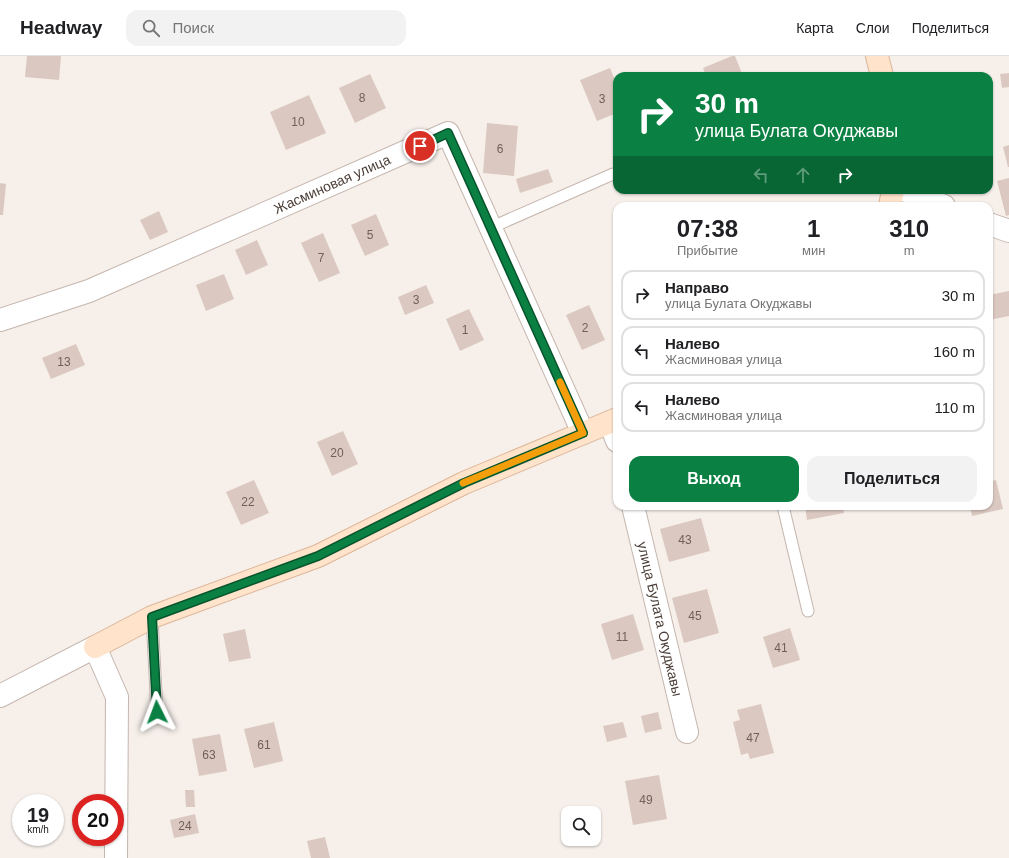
<!DOCTYPE html>
<html lang="ru">
<meta charset="utf-8">
<style>
:root{--surface:#fff;--page:#f2f2f2;--text:#202124;--muted:#757577;--line:#e0e0e0;--accent:#0b8043}
body{margin:0;font-family:Helvetica,sans-serif;background:var(--page);color:var(--text);height:100vh;display:flex;flex-direction:column;font-size:15px;white-space:nowrap}
*{box-sizing:border-box;margin:0}
p{font-size:13px;color:var(--muted)}
.icon{flex:none;width:22px;height:22px;fill:none;stroke:currentColor;stroke-width:2;stroke-linecap:round;stroke-linejoin:round}
.map{position:relative;flex:1;overflow:hidden}
.drawer{position:absolute;left:613px;top:146px;width:380px;height:308px;display:flex;flex-direction:column;background:var(--surface);border-radius:12px;box-shadow:0 1px 3px #0004}
.drawer>*{flex:none}
.hud{position:absolute;left:613px;top:16px;width:380px;height:122px;border-radius:12px;box-shadow:0 1px 3px #0004;background:#0b8043;color:#fff;overflow:hidden}
.fabs{position:absolute;left:561px;top:750px;display:grid;gap:8px}
.fabs a{display:grid;place-items:center;width:40px;height:40px;border-radius:8px;background:var(--surface);box-shadow:0 1px 3px #0004;font-size:20px}
.speed{position:absolute;left:12px;top:738px;display:flex;gap:8px;font-size:20px;font-weight:700;text-align:center}
.speed>*{display:grid;place-content:center;width:52px;height:52px;border-radius:50%;background:var(--surface);box-shadow:0 1px 3px #0004;line-height:1}
.speed small{font-size:10px;font-weight:400}
.speed .limit{border:6px solid #d22;background:#fff;color:#111}
.pin{position:absolute;display:grid;place-items:center;width:34px;height:34px;color:#fff;margin:-17px;border:2px solid #fff;border-radius:50%;box-shadow:0 1px 4px #0007}
.me{position:absolute;width:44px;margin:-22px;rotate:357deg;stroke-linejoin:round;filter:drop-shadow(0 0 3px #0008)}
.turn{display:flex;align-items:center;gap:14px;height:84px;padding:0 16px;font-size:18px}
.turn .icon{width:52px;height:52px;stroke-width:2.5}
.turn b{display:block;font-size:28px;line-height:34px}
.lanes{display:flex;align-items:center;height:38px;padding:0 16px;background:#0003;justify-content:center;gap:20px;direction:ltr}
.lanes .off{opacity:.35}
.eta{display:flex;justify-content:space-evenly;align-items:center;height:68px;text-align:center}
.eta b{font-size:24px;font-weight:800;line-height:28px}
.cta{display:flex;gap:8px;margin-top:auto;padding:8px 16px}
.cta a{flex:1;height:46px;border-radius:12px;background:var(--accent);color:#fff;font-size:16px;font-weight:800;line-height:46px;text-align:center}
.cta a+a{background:var(--page);color:var(--text)}
ul{padding:0;list-style:none}
li{display:flex;align-items:center;gap:12px;height:50px;margin:0 8px 6px;padding:0 8px;border:2px solid var(--line);border-radius:12px}
li div{flex:1}
li b{display:block;font-size:15px}
li em{font-style:normal}
header{display:flex;align-items:center;gap:24px;box-sizing:border-box;height:56px;padding:0 20px;background:var(--surface);border-bottom:1px solid var(--line)}
header strong{font-size:19px}
nav{display:flex;gap:22px;margin-inline-start:auto;font-size:14px}
.search{width:280px;height:36px;background:var(--page);display:flex;align-items:center;gap:10px;box-sizing:border-box;padding:0 14px;border-radius:12px;color:var(--muted);font-size:15px}
.map>svg:first-child{display:block}
.building{fill:#dbc9c1}
.lines{fill:none;stroke-linecap:round;stroke-linejoin:round}
.lane-casing{stroke:#c5b6ae;stroke-width:13}
.street-casing{stroke:#c5b6ae;stroke-width:24}
.secondary-casing{stroke:#dcb699;stroke-width:24}
.lane{stroke:#fff;stroke-width:11}
.street{stroke:#fff;stroke-width:22}
.secondary{stroke:#ffe3cb;stroke-width:22}
.route-casing{stroke:#07532c;stroke-width:10}
.route{stroke:#0b8043;stroke-width:7}
.slow{stroke:#f59e0b;stroke-width:7}
.labels{text-anchor:middle;dominant-baseline:central;stroke-width:3.5;stroke-linejoin:round;paint-order:stroke}
.number-label{font-size:12px;fill:#6f605a}
.street-label{font-size:14px;fill:#4b3d37;stroke:#fff}
</style>
<header>
<strong>Headway</strong>
<div class="search"><svg class="icon" aria-label="search" viewBox="0 0 24 24"><circle cx="10" cy="10" r="6"/><path d="M15 15l6 6"/></svg>Поиск</div>
<nav><a>Карта</a><a>Слои</a><a>Поделиться</a></nav>
</header>
<div class="map">
<svg width="1009" height="802" viewBox="0 0 1009 802">
<rect width="100%" height="100%" fill="#f6efea"/>
<g class="building">
<path d="M27,0H61L59,24L25,21Z"/>
<path d="M732,0H735L743,20H706L703,12Z"/>
<path d="M610,12L617,29V57L597,65L580,24Z"/>
<path d="M1009,17V31L1002,32L1000,18Z"/>
<path d="M370,18L386,52L355,67L339,32Z"/>
<path d="M309,39L326,77L286,94L270,56Z"/>
<path d="M487,67L518,70L514,120L483,117Z"/>
<path d="M1009,89V111H1008L1003,91Z"/>
<path d="M548,113L553,126L520,137L516,123Z"/>
<path d="M1009,122V159L1006,160L997,125Z"/>
<path d="M0,127L6,128L3,159H0Z"/>
<path d="M159,155L168,176L150,184L140,164Z"/>
<path d="M376,158L389,189L365,200L351,169Z"/>
<path d="M323,177L340,217L319,226L301,187Z"/>
<path d="M257,184L268,209L246,219L235,194Z"/>
<path d="M224,218L234,243L206,255L196,229Z"/>
<path d="M426,229L434,247L405,259L398,241Z"/>
<path d="M1009,235V260L989,264V239Z"/>
<path d="M589,249L605,284L582,294L566,259Z"/>
<path d="M469,253L484,284L460,295L446,263Z"/>
<path d="M76,288L85,309L51,323L42,302Z"/>
<path d="M343,375L358,408L332,420L317,386Z"/>
<path d="M254,424L269,457L241,469L226,436Z"/>
<path d="M996,424L1003,453L972,460L970,450H989V426Z"/>
<path d="M805,450H843L844,457L807,464Z"/>
<path d="M701,462L710,495L669,506L660,473Z"/>
<path d="M707,533L719,577L684,587L672,542Z"/>
<path d="M633,558L644,594L612,604L601,568Z"/>
<path d="M790,572L800,604L773,612L763,581Z"/>
<path d="M245,573L251,602L229,606L223,578Z"/>
<path d="M761,648L774,697L750,703L748,697L741,699L733,666L740,664L737,654Z"/>
<path d="M658,656L662,673L645,677L641,660Z"/>
<path d="M274,666L283,705L254,712L244,673Z"/>
<path d="M623,666L627,681L607,686L603,670Z"/>
<path d="M220,678L227,715L199,720L192,683Z"/>
<path d="M659,719L667,763L633,769L625,725Z"/>
<path d="M185,734H194L195,751H186Z"/>
<path d="M195,758L199,777L174,782L170,764Z"/>
<path d="M325,781L330,802H311L307,785Z"/>
</g>
<g class="lines">
<defs>
<g id="lane">
<path d="M490,172L613,118"/>
<path d="M783,450L808,555"/>
<path d="M152,561L157,656"/>
</g>
<g id="street">
<path d="M904,134L944,150"/>
<path d="M989,168L1009,175"/>
<path d="M0,264L89,235L448,77L583,377"/>
<path d="M610,366L617,385"/>
<path d="M633,450L687,676"/>
<path d="M0,640L95,591L117,641L116,802"/>
</g>
<g id="secondary">
<path d="M877,0L882,20"/>
<path d="M890,150L893,134"/>
<path d="M95,591L152,561L318,500L464,427L617,363"/>
</g>
</defs>
<use href="#lane" class="lane-casing"/>
<use href="#street" class="street-casing"/>
<use href="#secondary" class="secondary-casing"/>
<use href="#lane" class="lane"/>
<use href="#street" class="street"/>
<use href="#secondary" class="secondary"/>
</g>
<g class="lines">
<defs>
<path id="route" d="M157,656L152,561L318,500L464,427L583,377L448,77L420,90"/>
</defs>
<use href="#route" class="route-casing"/>
<use href="#route" class="route"/>
<path class="slow" d="M463,427L583,377L560,326"/>
</g>
<g class="labels">
<g class="number-label">
<text x="362" y="42">8</text>
<text x="602" y="43">3</text>
<text x="298" y="66">10</text>
<text x="500" y="93">6</text>
<text x="370" y="179">5</text>
<text x="321" y="202">7</text>
<text x="416" y="244">3</text>
<text x="585" y="272">2</text>
<text x="465" y="274">1</text>
<text x="64" y="306">13</text>
<text x="337" y="397">20</text>
<text x="248" y="446">22</text>
<text x="685" y="484">43</text>
<text x="695" y="560">45</text>
<text x="622" y="581">11</text>
<text x="781" y="592">41</text>
<text x="753" y="682">47</text>
<text x="264" y="689">61</text>
<text x="209" y="699">63</text>
<text x="646" y="744">49</text>
<text x="185" y="770">24</text>
</g>
<g class="street-label">
<text transform="translate(332 128) rotate(-24)">Жасминовая улица</text>
<text transform="translate(660 563) rotate(77)">улица Булата Окуджавы</text>
</g>
</g>
</svg>
<div class="fabs">
<a><svg class="icon" aria-label="search" viewBox="0 0 24 24"><circle cx="10" cy="10" r="6"/><path d="M15 15l6 6"/></svg></a>
</div>
<div class="speed"><div>19<small>km/h</small></div><div class="limit">20</div></div>
<div class="pin" style="left:420px;top:90px;background:#d93025"><svg class="icon" aria-label="arrive" viewBox="0 0 24 24"><path d="M6 21V4h12l-3 4 3 4H6"/></svg></div>
<svg class="me" style="left:157px;top:656px" viewBox="-20 -20 40 40"><path d="M0-17L14 15 0 8-14 15z" fill="#0b8043" stroke="#fff" stroke-width="4"/></svg>
<div class="hud">
<div class="turn"><svg class="icon" aria-label="right" viewBox="0 0 24 24"><path d="M7 20v-9h11M14 6l5 5-5 5"/></svg><div><b>30 m</b>улица Булата Окуджавы</div></div>
<div class="lanes"><svg class="icon off" aria-label="left" viewBox="0 0 24 24"><path d="M17 20v-9H6M10 6l-5 5 5 5"/></svg><svg class="icon off" aria-label="ahead" viewBox="0 0 24 24"><path d="M12 20V5M6 11l6-6 6 6"/></svg><svg class="icon" aria-label="right" viewBox="0 0 24 24"><path d="M7 20v-9h11M14 6l5 5-5 5"/></svg></div>
</div>
<section class="drawer">
<div class="eta">
<div><b>07:38</b><p>Прибытие</p></div>
<div><b>1</b><p>мин</p></div>
<div><b>310</b><p>m</p></div>
</div>
<ul>
<li><svg class="icon" aria-label="right" viewBox="0 0 24 24"><path d="M7 20v-9h11M14 6l5 5-5 5"/></svg><div><b>Направо</b><p>улица Булата Окуджавы</p></div><em>30 m</em></li>
<li><svg class="icon" aria-label="left" viewBox="0 0 24 24"><path d="M17 20v-9H6M10 6l-5 5 5 5"/></svg><div><b>Налево</b><p>Жасминовая улица</p></div><em>160 m</em></li>
<li><svg class="icon" aria-label="left" viewBox="0 0 24 24"><path d="M17 20v-9H6M10 6l-5 5 5 5"/></svg><div><b>Налево</b><p>Жасминовая улица</p></div><em>110 m</em></li>
</ul>
<div class="cta"><a>Выход</a><a>Поделиться</a></div>
</section>
</div>
